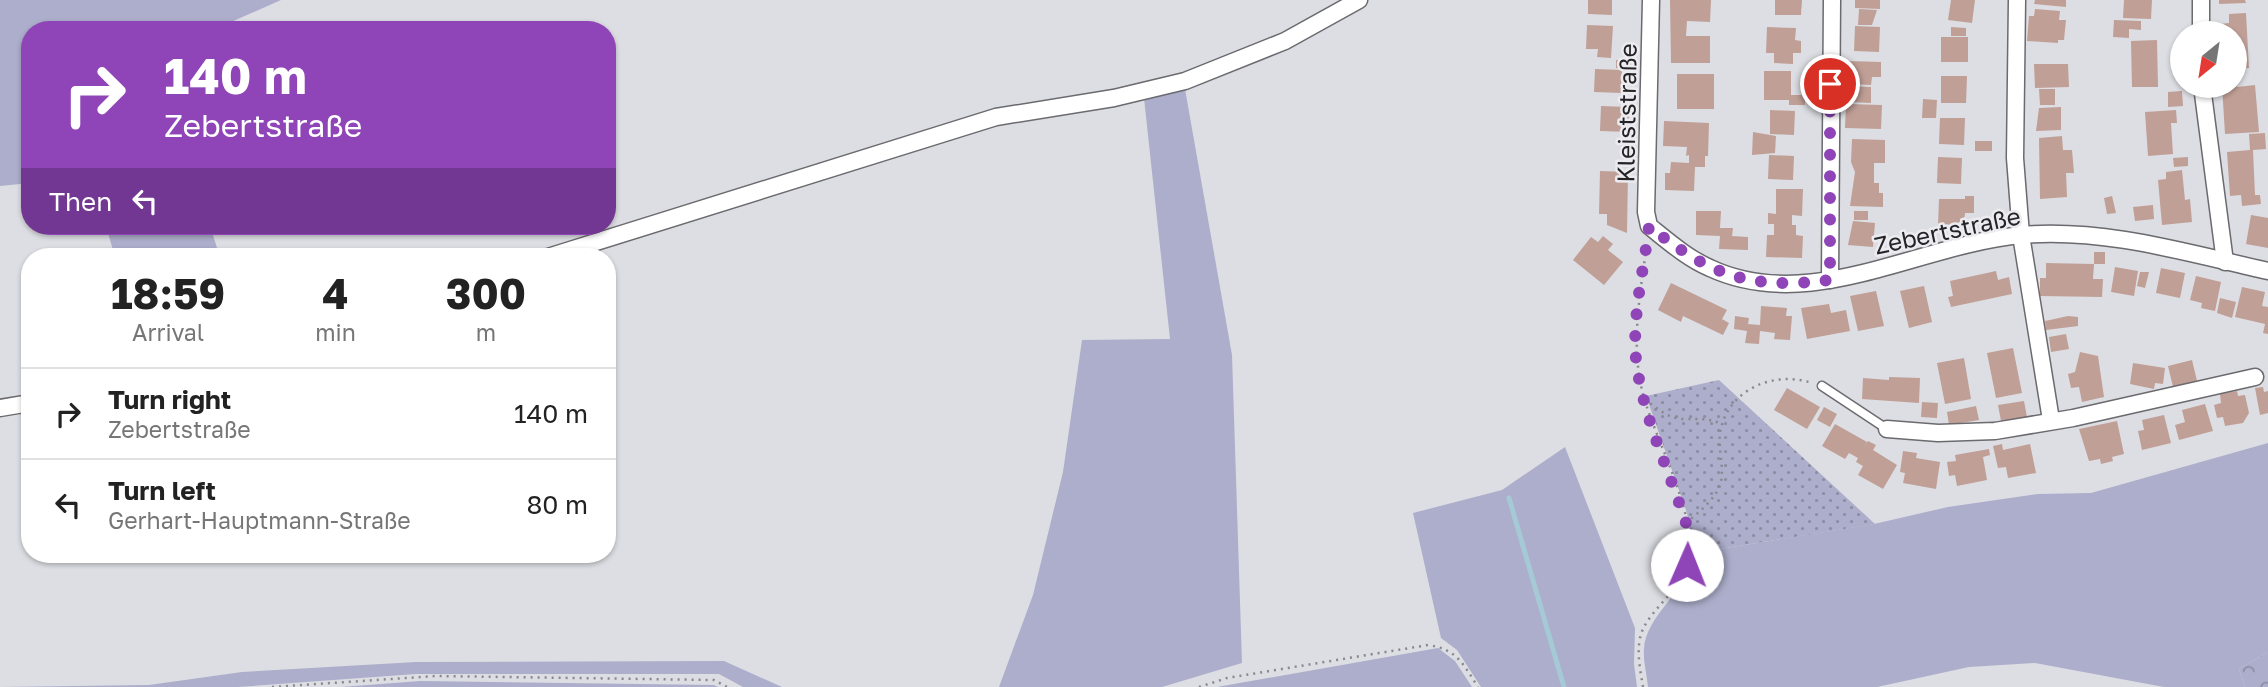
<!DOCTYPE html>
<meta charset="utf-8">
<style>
:root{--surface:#fff;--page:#f6f6f6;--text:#222;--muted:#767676;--line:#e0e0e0}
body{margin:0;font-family:"Golos Text",sans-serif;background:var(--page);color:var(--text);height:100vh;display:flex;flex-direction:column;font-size:26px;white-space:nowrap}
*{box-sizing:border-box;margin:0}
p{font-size:23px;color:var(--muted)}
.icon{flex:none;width:38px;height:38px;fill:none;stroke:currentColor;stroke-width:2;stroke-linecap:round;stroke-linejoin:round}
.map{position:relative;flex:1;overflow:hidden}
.sheet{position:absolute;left:21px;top:248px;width:595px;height:315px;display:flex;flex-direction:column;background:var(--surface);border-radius:28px;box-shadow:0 2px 5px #0004}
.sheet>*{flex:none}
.hud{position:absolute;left:21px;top:21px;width:595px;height:214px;border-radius:28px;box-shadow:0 2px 5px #0004;background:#8f45b7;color:#fff;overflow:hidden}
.needle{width:46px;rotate:210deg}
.controls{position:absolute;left:2170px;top:21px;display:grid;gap:14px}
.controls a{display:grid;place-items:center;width:77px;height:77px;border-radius:50%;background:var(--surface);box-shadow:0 2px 5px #0004;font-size:35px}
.pin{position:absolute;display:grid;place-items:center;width:60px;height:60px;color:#fff;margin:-30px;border:4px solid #fff;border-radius:50%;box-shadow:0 2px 7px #0007}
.me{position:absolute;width:77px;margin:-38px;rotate:1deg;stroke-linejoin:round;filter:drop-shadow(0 0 5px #0008)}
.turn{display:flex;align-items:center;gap:24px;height:147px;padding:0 28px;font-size:32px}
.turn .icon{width:91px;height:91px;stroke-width:2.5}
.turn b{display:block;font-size:49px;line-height:60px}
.then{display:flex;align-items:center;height:66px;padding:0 28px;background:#0003;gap:14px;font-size:26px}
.eta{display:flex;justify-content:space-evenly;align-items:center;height:119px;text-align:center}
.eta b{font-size:42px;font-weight:700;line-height:49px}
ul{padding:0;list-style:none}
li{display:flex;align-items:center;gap:21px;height:91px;padding:0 28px;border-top:2px solid var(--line)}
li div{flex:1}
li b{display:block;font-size:26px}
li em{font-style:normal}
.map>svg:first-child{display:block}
.grass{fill:#acaecb}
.forest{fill:url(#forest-crowns)}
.park{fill:url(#park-dots)}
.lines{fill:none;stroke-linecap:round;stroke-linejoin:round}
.stream{stroke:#a5c9d5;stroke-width:5}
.building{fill:#c09f96}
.service-casing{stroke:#6a6a6f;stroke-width:11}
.minor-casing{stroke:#6a6a6f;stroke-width:19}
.path{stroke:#88888c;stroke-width:2.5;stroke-dasharray:2 5;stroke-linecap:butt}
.service{stroke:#fff;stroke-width:8}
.minor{stroke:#fff;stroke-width:16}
.route{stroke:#8f45b7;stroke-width:12;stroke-dasharray:0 21.6}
.labels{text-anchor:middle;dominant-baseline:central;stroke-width:5;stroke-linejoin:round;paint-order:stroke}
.street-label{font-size:24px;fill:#242426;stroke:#ebebf0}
</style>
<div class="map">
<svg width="2268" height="687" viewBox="0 0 2268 687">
<defs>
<pattern id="forest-crowns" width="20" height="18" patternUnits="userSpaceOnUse" patternTransform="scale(1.75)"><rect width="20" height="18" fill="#acaecb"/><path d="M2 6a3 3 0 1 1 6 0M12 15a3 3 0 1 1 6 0" fill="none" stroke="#8c8da5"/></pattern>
<pattern id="park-dots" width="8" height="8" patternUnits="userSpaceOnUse" patternTransform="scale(1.75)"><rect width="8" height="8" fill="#acaecb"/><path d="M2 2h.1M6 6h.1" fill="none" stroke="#8c8da5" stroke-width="1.8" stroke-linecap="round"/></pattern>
</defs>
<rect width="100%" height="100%" fill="#dddee3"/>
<g class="grass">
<path d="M0,0H281L213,30H30V183L0,186Z"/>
<path d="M1185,89L1232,355L1242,663L1162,687H999L1033,595L1063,472L1082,340L1170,339L1144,98Z"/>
<path d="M106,226H210L220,257H115Z"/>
<path d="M2268,443V652L2239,669L2245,687H2164L2035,663L1969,667L1877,687H1648C1647,675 1643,661 1644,649C1645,616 1689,589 1695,553L1874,524L1948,507L2038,494L2091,493Z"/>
<path d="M1565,447L1635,628L1634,664L1637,687H1481L1457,650L1441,638L1413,513L1502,490Z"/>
<path d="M1438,648L1455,661L1472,687H1217Z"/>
<path d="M724,661L782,687H743L719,674H416L238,687H0L149,685L242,672L416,662Z"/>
<path d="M420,681L714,685L718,687H341Z"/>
</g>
<path class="forest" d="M2268,652V687H2245L2239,669Z"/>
<path class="park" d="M1719,380L1875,524L1695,553L1687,513L1646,396Z"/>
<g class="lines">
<path class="stream" d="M1509,498L1564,687"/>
</g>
<g class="building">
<path d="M1588,0H1612V15L1588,14Z"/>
<path d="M1670,0H1711L1710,22L1687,21L1686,36H1710V63H1671Z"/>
<path d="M1775,0H1802L1801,15H1775Z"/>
<path d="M1855,0H1880V9L1855,8Z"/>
<path d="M1951,0H1975L1972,23L1948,20Z"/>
<path d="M2035,0H2066V7L2034,4Z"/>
<path d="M2124,0H2152L2151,19L2123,18Z"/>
<path d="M2219,0H2245L2246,3L2219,4Z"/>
<path d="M1859,9L1877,10L1872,25H1858Z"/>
<path d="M2035,9L2060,11L2059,20H2066L2064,40H2058V43L2027,41L2029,16H2034Z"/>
<path d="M2246,13L2249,68L2235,69V33H2220V24L2229,23V14Z"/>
<path d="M2114,20L2141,21V30L2129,29V38L2113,37Z"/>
<path d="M1587,25L1613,26L1611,58L1597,57L1598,49H1586Z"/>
<path d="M1855,26L1880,27L1879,52L1854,51Z"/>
<path d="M1767,27L1796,28L1795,40L1801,41V53H1793V64L1774,63V53H1766Z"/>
<path d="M1951,27L1966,28V36H1951Z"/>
<rect x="1941" y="37" width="27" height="25"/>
<path d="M2157,40L2158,87H2132L2131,41Z"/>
<path d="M1616,60H1631V69L1616,68Z"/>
<path d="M1848,61L1881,62V77H1872L1871,85L1847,84Z"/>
<path d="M2034,64H2068L2069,87L2035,88Z"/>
<path d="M1595,69L1622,70L1621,93L1594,92Z"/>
<path d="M1764,71H1791V95H1805V105H1789V100H1764Z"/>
<rect x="1677" y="74" width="37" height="35"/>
<path d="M1941,76H1967L1966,103H1941Z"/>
<path d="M2235,79L2237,87L2255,85L2259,132L2225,134L2222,86H2235Z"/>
<path d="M1850,86L1871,87V103L1850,102Z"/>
<path d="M2039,89H2055V105H2040Z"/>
<path d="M2182,91L2183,106L2168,107V92Z"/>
<path d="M1923,99L1937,100L1936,118H1922Z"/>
<path d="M1846,104L1882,105L1881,129L1845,128Z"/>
<path d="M1601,106L1629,107V132L1600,131Z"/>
<path d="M2061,107V130L2036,131L2039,108Z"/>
<path d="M1770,110L1795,111L1794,135L1770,134Z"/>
<path d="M2176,110L2177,123H2171L2173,154L2148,156L2145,112Z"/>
<path d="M1940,118H1965L1964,145L1939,144Z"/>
<path d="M1664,121L1709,123L1708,156H1705V167H1695L1694,191L1665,190V173H1670L1671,162L1689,163V155L1686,156L1687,147L1663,146Z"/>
<path d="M1753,132L1776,136L1775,153L1752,155Z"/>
<path d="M2265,133L2266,149L2253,150L2255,195H2260L2261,204L2242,206L2241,195L2230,196L2227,152L2250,150L2249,134Z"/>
<path d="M2062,136L2063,150H2072L2074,173H2066L2067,197L2040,199L2039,138Z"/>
<path d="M1852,139L1885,140V163H1874V183H1879V193H1883V207L1850,206L1855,172L1851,162Z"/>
<rect x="1975" y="141" width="17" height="10"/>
<path d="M1769,155L1794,156L1793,180L1768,179Z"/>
<path d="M1938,157L1962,158L1961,184L1937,183Z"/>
<path d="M2188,157V166L2174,167L2173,158Z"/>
<path d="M2182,170L2185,200L2190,199L2192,222L2162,225L2158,180L2166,179V172Z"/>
<path d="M1600,171L1628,172L1627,233L1607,225V214H1599Z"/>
<path d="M1776,189H1803L1802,216L1792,215V225H1796V235L1803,236L1802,258L1766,257L1767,235H1774V224H1768V213L1776,214Z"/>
<path d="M1965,196H1974V213H1965L1964,223L1938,226L1939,199H1965Z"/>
<path d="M2112,196L2116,213L2107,214L2104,198Z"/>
<path d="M2153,205L2154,219L2135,221L2133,207Z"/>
<path d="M1696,211H1721L1720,228H1733L1732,236L1748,237V250L1719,249L1720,236L1696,235Z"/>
<rect x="1854" y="211" width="14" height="9"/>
<path d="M2251,215L2268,218V248L2246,244Z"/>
<path d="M1853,221L1875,223L1873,247L1848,245Z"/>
<path d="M1603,236L1613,244L1608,250L1623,262L1604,285L1573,260L1591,237L1598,242Z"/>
<rect x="2094" y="252" width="11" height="12"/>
<path d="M2046,263L2094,264L2093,279H2103L2102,297L2040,296V278H2046Z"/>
<path d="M2115,267L2138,271L2134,296L2111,292Z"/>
<path d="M2161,268L2185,273L2180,298L2156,293Z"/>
<path d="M1996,271L1998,280L2009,277L2012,294L1951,307L1948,297L1953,296L1950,281Z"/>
<path d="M2140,272H2149L2145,288L2137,286Z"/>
<path d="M2196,276L2221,282L2215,311L2201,308L2202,303L2190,300Z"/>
<path d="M1671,283L1727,310L1722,319L1729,323L1723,335L1683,316L1681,322L1658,310Z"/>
<path d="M1924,286L1932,322L1909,328L1900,291Z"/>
<path d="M2242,287L2265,292L2262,306L2268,307V334L2263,333L2265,324L2235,317Z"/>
<path d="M1876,291L1884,326L1858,331L1850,296Z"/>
<path d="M2220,298L2236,302L2232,318L2217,313Z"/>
<path d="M1829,304L1831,313L1846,310L1850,331L1807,339L1801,308Z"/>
<path d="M1761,306L1787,308L1786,316H1792L1790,340L1774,339L1775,333L1760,331L1759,344L1745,343L1747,331L1734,329L1735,316L1749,318L1748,324L1760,325Z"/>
<path d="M2068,316L2078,317V326L2046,330L2045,321Z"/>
<path d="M2066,334L2069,349L2051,352L2049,337Z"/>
<path d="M2013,348L2022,393L1996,398L1987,353Z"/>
<path d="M2080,352L2098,356L2104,397L2082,402L2079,387L2071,388L2068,374L2075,372Z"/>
<path d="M1964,358L1971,399L1945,404L1937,363Z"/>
<path d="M2192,360L2197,381L2173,387L2168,366Z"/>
<path d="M2133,363L2165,368L2163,384L2155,383L2154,389L2130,384Z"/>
<path d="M1889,377L1920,378L1919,403L1862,399L1863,378L1889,380Z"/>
<path d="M2263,387L2264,392L2268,391V413L2260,415L2255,388Z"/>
<path d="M1787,388L1820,407L1807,429L1774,410Z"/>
<path d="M2237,391L2238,396L2245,395L2249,413L2243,423L2225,426L2223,417L2217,418L2214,405L2221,403L2220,394Z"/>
<path d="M2024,401L2027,417L2001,421L1998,405Z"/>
<path d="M1922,402L1938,403L1937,418L1921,417Z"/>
<path d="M2205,404L2213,431L2179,440L2175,425L2185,422L2182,410Z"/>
<path d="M1976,406L1979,420L1949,425L1947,412Z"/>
<path d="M1824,407L1837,414L1830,427L1817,420Z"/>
<path d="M2164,415L2171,443L2142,450L2138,431L2144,430L2142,420Z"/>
<path d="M2117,421L2124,454L2112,457L2113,461L2101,464L2100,459L2089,461L2079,429Z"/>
<path d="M1835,424L1867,442L1863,448L1868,441L1876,445L1873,450L1897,465L1883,489L1858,475L1863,466L1856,462L1858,458L1849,453L1845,459L1822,446Z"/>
<path d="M2002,444L2003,450L2030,444L2036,473L2008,478L2006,467L1998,468L1993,446Z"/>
<path d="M1989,449L1990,455L1983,457L1987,480L1957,486L1955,475L1949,476L1947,462L1956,461L1955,455Z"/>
<path d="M1903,451L1917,453L1916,458L1940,462L1936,489L1903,483L1905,473L1900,472Z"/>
</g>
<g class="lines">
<defs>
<path id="service" d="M1822,386L1887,429"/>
<g id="minor">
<path d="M1651,0L1646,212L1649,226C1668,241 1687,258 1710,268C1811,315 1919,244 2022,235C2105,228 2187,253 2268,271"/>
<path d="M2017,0L2015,158L2021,235L2051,420"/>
<path d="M2201,33V0"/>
<path d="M2202,86L2225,262"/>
<path d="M548,257L996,117L1114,98L1185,81L1285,41L1359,0"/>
<path d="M1830,280L1832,0"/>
<path d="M0,408L30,403"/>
<path d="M1887,429L1938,433L1995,431L2073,418L2255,377"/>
</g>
</defs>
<use href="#service" class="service-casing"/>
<use href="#minor" class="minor-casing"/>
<g class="path">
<path d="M1645,399C1656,408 1669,419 1684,419C1699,419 1708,418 1722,424"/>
<path d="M1686,523C1699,512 1717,498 1721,482C1724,466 1718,448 1720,433C1727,390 1773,370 1812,383"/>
<path d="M272,687L436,676L714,680L727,687"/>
<path d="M1199,687L1227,678L1428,645C1457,649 1463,664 1478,687"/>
<path d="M1643,687C1640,668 1635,647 1643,629C1655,604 1689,583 1690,553C1692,506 1659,446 1645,401C1629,349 1640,296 1647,243"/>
</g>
<use href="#service" class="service"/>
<use href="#minor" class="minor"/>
</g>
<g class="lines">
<path class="route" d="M1687,565L1690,544L1686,523C1669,470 1642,415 1636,359C1632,316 1644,269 1649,226C1711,276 1750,290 1830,280V84"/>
</g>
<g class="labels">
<g class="street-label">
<text transform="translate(1626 113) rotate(-89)">Kleiststraße</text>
<text transform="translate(1947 230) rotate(-12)">Zebertstraße</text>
</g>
</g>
</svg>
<div class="controls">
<a><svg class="needle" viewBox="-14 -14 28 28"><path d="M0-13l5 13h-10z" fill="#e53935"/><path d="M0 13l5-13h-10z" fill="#767676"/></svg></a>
</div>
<div class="pin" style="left:1830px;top:84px;background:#d93025"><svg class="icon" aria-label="arrive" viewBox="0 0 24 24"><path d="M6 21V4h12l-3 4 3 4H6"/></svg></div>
<svg class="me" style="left:1687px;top:565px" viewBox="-20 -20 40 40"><circle r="19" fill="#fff"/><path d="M0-13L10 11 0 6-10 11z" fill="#8f45b7"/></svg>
<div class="hud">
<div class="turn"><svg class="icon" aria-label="right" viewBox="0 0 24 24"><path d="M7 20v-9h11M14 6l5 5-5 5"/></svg><div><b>140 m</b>Zebertstraße</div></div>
<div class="then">Then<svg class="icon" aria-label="left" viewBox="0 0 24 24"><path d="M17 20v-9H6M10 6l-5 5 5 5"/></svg></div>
</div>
<section class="sheet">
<div class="eta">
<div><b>18:59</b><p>Arrival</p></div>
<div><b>4</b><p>min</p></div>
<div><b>300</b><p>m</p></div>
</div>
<ul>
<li><svg class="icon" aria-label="right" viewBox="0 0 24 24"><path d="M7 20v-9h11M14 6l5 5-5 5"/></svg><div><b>Turn right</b><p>Zebertstraße</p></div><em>140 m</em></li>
<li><svg class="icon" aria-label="left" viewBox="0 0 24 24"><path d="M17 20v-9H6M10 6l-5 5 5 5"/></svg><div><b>Turn left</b><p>Gerhart-Hauptmann-Straße</p></div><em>80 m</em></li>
</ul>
</section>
</div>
